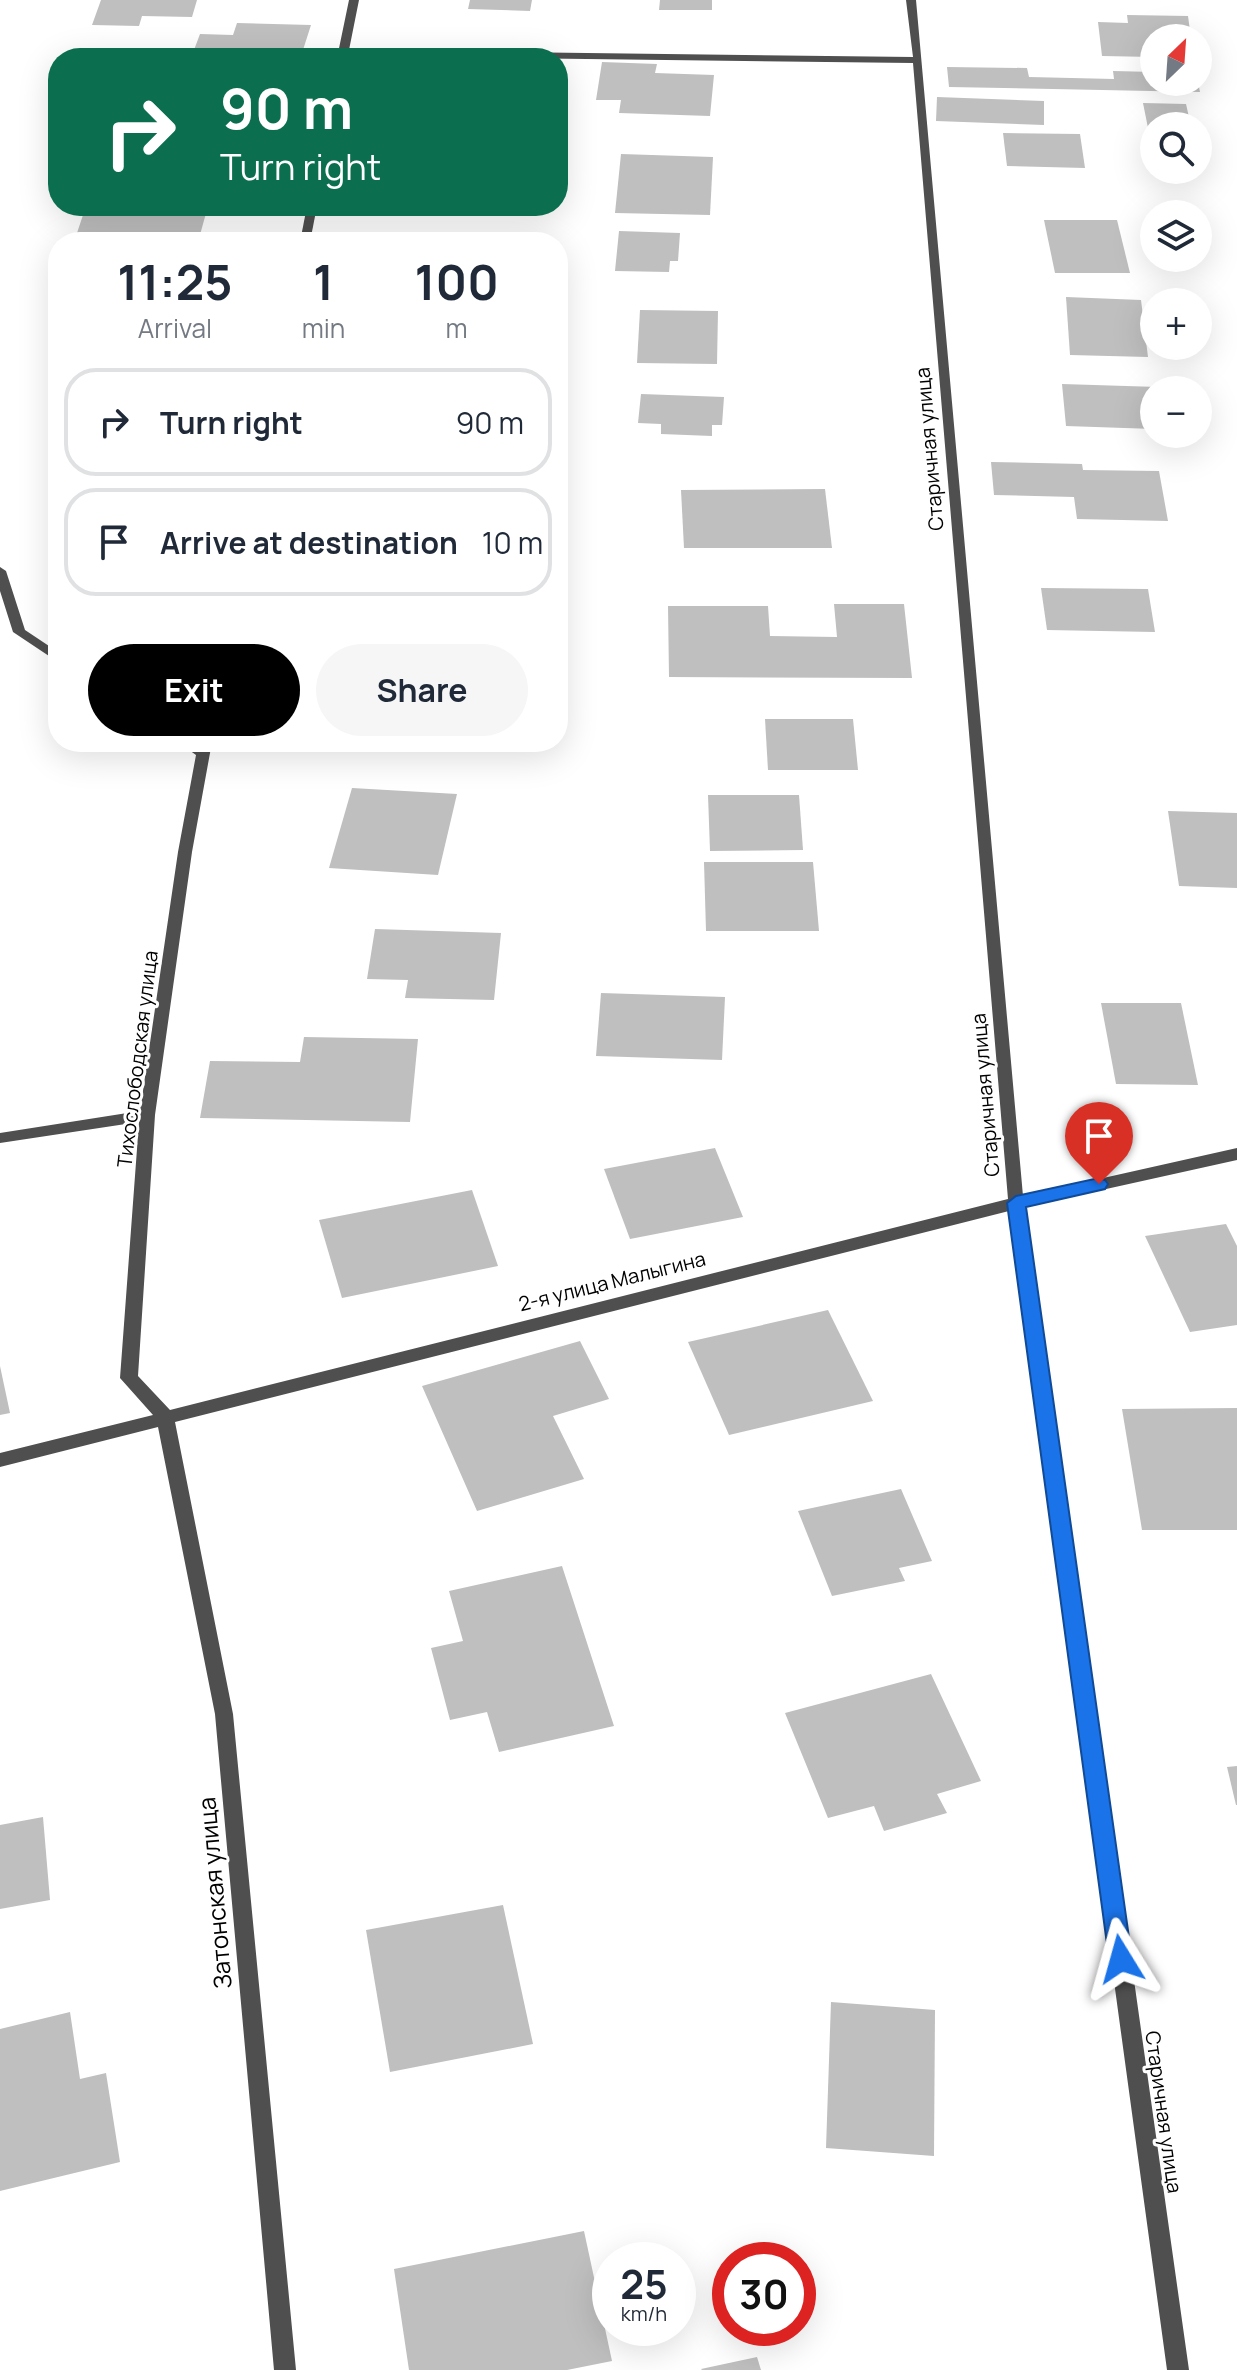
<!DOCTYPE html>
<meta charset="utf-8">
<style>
:root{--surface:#fff;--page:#f6f6f7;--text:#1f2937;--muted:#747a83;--line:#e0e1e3;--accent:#000}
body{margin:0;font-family:Manrope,sans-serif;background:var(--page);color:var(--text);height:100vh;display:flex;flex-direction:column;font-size:30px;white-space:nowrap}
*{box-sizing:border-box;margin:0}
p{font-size:26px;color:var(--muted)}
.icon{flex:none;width:44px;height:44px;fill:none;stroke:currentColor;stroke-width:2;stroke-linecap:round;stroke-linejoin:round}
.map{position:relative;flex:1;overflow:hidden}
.sheet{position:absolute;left:48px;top:232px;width:520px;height:520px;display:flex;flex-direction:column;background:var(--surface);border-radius:32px;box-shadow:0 8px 32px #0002}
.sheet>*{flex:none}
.hud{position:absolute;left:48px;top:48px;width:520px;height:168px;border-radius:32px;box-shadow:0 8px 32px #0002;background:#0b6e4f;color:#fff;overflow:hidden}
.needle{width:52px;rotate:25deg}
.buttons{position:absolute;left:1140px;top:24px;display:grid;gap:16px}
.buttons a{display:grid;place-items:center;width:72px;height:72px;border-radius:50%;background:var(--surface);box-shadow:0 8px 32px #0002;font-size:40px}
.speed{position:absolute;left:592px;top:2242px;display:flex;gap:16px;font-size:40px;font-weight:700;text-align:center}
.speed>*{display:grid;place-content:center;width:104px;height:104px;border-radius:50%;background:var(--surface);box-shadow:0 8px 32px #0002;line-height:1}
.speed small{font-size:20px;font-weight:400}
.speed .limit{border:12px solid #d22;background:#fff;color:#111}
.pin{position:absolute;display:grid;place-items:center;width:68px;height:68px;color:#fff;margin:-82px -34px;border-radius:50% 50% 50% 0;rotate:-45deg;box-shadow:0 0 8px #0007}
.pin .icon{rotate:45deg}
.me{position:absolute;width:88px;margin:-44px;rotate:352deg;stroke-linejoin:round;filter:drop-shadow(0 0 6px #0008)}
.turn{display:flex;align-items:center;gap:28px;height:168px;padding:0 40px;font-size:36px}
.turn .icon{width:104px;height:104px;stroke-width:2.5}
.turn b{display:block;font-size:56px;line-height:68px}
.eta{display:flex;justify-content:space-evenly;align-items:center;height:136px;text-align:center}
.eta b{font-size:48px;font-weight:700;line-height:56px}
.action{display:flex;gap:16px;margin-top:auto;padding:16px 40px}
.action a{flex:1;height:92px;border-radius:48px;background:var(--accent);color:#fff;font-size:32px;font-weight:700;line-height:92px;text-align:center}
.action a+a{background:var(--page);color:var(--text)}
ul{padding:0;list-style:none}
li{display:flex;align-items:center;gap:24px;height:108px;margin:0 16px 12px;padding:0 24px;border:4px solid var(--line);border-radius:32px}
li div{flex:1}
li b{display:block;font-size:30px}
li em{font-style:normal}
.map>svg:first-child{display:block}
.building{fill:#bfbfbf}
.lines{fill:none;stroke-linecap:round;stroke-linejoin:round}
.minor{fill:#4f4f4f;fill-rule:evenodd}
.route{fill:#1a73e8;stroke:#114b97;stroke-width:2}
.labels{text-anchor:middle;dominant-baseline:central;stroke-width:6;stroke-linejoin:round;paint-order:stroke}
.street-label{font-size:20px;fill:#000;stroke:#fff}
.near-street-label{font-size:24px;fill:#000;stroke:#fff}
</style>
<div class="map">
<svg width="1237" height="2370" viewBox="0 0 1237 2370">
<rect width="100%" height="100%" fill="#fff"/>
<g class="building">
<path d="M101,0H197L192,17L142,16L139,26L92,25Z"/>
<path d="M470,0H532L530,11L468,9Z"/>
<path d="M660,0H712V10H659Z"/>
<path d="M1127,15L1188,16L1191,38H1154V57L1102,56L1098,22L1128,23Z"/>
<path d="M237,23L311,25L302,53L194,50L200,34L233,35Z"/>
<path d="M602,62L657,64L655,73L714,75L710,116L619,113L621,100H596Z"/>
<path d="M947,67L1027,68L1029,77L1114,79L1113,71L1154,72V82H1198L1200,92L949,87Z"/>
<path d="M937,97L1044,101V125L936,121Z"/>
<path d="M1143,103L1186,104L1191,126L1148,128Z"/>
<path d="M1003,133L1080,134L1085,168L1007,166Z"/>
<path d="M621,154L713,157L710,215L615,213Z"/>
<path d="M86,206H208L198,242H74Z"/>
<path d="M1044,220H1117L1130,273H1055Z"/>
<path d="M619,231L680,233L678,261H670L669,272L615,271Z"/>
<path d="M1066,297L1141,300L1148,357L1070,355Z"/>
<path d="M640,310L718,311L717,364L637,363Z"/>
<path d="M1062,384L1158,387V390H1154V429L1066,426Z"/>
<path d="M641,394L724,397L722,425H712V436L661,434V424L638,423Z"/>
<path d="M991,462L1082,464L1083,470L1159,471L1168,521L1077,519L1074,497L994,495Z"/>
<path d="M825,489L832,548H684L681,490Z"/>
<path d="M1041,588L1148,589L1155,632L1047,630Z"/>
<path d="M834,604H904L912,678L669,677L668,606H768L770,636L837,637Z"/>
<path d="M765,719H853L858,770H768Z"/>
<path d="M352,788L457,794L438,875L329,868Z"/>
<path d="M708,795H799L803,850L710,851Z"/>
<path d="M1168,811L1237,813V888L1179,886Z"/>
<path d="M704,862H813L819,931H706Z"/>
<path d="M375,929L501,933L494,1000L405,998L408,980L367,979Z"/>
<path d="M601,993L725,997L722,1060L596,1056Z"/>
<path d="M1101,1003H1181L1198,1085L1116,1084Z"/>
<path d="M304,1037L418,1039L410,1122L200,1118L210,1061L300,1062Z"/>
<path d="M715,1148L743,1217L630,1239L604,1169Z"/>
<path d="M472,1190L498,1266L342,1298L319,1220Z"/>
<path d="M1226,1224L1237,1246V1325L1190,1332L1145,1236Z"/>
<path d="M828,1310L873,1401L729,1435L688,1342Z"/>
<path d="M580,1341L609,1399L553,1416L584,1479L477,1511L422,1386Z"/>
<path d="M0,1366L10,1413L0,1415Z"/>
<path d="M1237,1408V1530H1142L1122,1409Z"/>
<path d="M901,1489L932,1561L899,1568L905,1581L832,1596L798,1511Z"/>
<path d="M562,1566L614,1726L499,1752L487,1712L450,1720L431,1648L463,1641L449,1591Z"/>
<path d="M931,1674L981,1781L937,1794L947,1813L884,1831L874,1806L828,1818L785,1713Z"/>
<path d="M1237,1766V1805H1236L1227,1767Z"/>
<path d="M43,1817L50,1900L0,1909V1825Z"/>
<path d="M503,1905L533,2044L390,2072L366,1930Z"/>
<path d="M831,2002L935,2010L934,2156L826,2148Z"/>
<path d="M70,2012L80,2079L106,2073L120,2162L0,2191V2029Z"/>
<path d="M584,2231L612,2361L567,2370H409L394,2269Z"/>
<path d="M757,2357L761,2370H702L701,2369Z"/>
</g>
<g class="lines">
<g class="minor">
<path d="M349,0H359L349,50L913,57L906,0H916L1023,1196L1237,1148V1160L1025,1207L1189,2370H1167L1009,1211L175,1422L233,1714L296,2370H274L215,1714L158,1427L0,1467V1453L153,1415L120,1378L139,1122L0,1143V1133L140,1111L178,852L196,755L178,742L198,744V742H212L192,852L155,1115L138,1376L170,1410L1008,1199L913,63L347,56L337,58Z"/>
<path d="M307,206H317L310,242H300Z"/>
<path d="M0,567L6,571L25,630L58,652V662L13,632L0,591Z"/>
</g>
</g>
<path class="route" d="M1099,1178L1105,1180L1108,1184L1105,1189L1026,1207L1132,1959L1129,1966L1121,1969L1112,1966L1109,1959L1007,1203L1016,1196Z"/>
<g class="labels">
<g class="street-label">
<text transform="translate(929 449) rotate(-95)">Старичная улица</text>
<text transform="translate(137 1059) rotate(-83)">Тихослободская улица</text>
<text transform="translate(985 1095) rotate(-95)">Старичная улица</text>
<text transform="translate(612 1281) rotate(-14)">2-я улица Малыгина</text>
<text transform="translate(1164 2112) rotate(82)">Старичная улица</text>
</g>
<g class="near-street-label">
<text transform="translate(214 1893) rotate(-95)">Затонская улица</text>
</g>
</g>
</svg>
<div class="buttons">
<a><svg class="needle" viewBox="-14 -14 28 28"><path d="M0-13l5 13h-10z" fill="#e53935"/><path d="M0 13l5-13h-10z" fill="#747a83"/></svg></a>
<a><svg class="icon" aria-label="search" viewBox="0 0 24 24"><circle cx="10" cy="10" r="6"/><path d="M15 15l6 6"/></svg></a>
<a><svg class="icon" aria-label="layers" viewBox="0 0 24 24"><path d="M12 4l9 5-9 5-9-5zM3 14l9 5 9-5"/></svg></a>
<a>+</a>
<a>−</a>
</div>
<div class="speed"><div>25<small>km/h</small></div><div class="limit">30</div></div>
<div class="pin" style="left:1099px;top:1184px;background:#d93025"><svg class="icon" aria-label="arrive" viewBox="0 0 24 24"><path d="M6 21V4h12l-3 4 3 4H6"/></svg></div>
<svg class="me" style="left:1121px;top:1959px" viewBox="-20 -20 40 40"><path d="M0-17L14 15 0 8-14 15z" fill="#1a73e8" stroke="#fff" stroke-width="4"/></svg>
<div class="hud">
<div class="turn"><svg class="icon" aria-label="right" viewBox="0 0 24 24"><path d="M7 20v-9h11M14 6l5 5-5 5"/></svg><div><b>90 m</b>Turn right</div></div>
</div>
<section class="sheet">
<div class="eta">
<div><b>11:25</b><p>Arrival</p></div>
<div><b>1</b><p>min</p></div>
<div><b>100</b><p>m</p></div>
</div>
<ul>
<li><svg class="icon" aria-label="right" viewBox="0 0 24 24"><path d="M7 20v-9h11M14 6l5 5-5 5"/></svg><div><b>Turn right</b></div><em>90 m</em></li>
<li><svg class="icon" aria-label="arrive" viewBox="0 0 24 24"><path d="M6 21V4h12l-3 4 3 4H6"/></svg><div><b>Arrive at destination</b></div><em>10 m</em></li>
</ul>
<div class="action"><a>Exit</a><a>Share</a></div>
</section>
</div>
